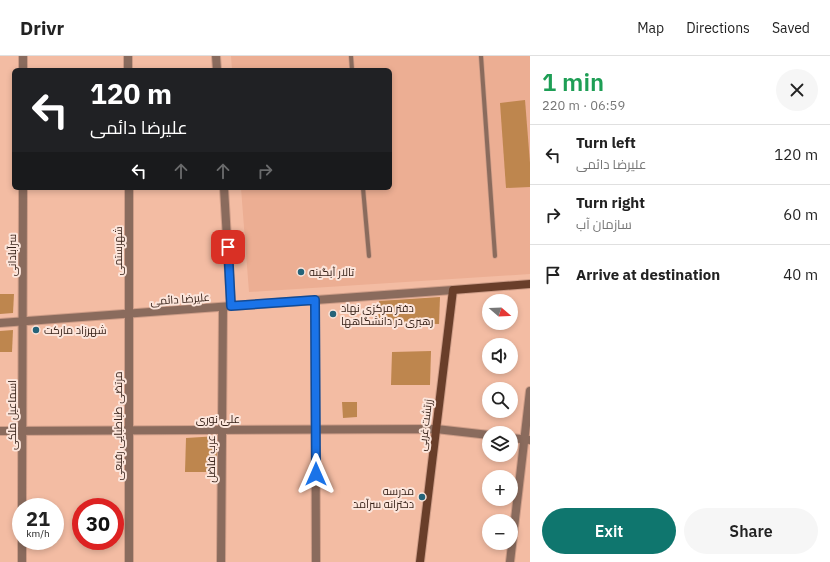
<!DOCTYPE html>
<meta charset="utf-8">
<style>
:root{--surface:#fff;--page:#f6f6f6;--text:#222;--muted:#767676;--line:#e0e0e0;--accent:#0f766e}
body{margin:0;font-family:"IBM Plex Sans",Cairo,sans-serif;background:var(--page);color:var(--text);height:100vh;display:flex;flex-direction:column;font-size:15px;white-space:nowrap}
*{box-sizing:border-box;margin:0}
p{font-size:13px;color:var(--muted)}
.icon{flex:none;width:22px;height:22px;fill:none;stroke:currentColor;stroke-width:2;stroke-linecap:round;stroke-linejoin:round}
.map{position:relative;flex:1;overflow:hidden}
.details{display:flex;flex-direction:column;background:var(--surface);width:300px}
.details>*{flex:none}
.top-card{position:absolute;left:12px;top:12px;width:380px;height:122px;border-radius:6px;box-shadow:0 2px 6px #0003;background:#202124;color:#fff;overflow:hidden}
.needle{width:26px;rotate:109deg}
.tools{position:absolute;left:482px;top:238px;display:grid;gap:8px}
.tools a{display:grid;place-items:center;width:36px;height:36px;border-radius:50%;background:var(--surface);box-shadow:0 2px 6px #0003;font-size:20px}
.speed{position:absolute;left:12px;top:442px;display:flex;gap:8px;font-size:20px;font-weight:700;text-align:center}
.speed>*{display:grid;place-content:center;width:52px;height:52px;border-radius:50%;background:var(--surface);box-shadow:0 2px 6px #0003;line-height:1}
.speed small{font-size:10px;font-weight:400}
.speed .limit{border:6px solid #d22;background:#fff;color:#111}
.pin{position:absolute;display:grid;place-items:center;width:34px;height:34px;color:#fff;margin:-17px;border-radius:8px;box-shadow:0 2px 6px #0006}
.me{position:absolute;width:44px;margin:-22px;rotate:0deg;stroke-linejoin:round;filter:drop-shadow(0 0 3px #0008)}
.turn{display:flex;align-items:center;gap:14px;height:84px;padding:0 12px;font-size:18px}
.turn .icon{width:52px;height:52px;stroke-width:2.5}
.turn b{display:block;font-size:28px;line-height:34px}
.lanes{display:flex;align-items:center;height:38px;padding:0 12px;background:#0003;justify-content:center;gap:20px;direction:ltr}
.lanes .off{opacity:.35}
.round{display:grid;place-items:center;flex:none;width:42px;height:42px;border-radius:21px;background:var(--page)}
.head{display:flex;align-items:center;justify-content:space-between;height:68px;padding:0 12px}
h1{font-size:24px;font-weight:600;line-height:30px;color:#1e9e55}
.cta{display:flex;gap:8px;margin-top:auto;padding:8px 12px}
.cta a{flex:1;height:46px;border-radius:24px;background:var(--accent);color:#fff;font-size:16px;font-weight:600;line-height:46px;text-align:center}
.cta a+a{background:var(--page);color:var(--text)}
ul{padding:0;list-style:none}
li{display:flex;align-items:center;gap:12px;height:60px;padding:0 12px;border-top:1px solid var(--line)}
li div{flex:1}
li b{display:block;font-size:15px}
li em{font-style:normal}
header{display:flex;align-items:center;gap:24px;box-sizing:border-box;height:56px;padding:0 20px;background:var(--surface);border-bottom:1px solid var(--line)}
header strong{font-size:19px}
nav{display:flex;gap:22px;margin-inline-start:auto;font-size:14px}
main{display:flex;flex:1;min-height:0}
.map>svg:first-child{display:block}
.built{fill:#ecae93}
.building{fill:#be864e}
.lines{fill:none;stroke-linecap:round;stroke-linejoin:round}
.service-casing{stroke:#ce9d88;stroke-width:5.5}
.minor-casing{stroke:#ce9d88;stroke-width:10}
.tertiary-casing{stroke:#ce9d88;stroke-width:10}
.secondary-casing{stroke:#ce9d88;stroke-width:10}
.service{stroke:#8a6b5d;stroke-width:4}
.minor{stroke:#8a6b5d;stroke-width:8}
.tertiary{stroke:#8a6b5d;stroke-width:8}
.secondary{stroke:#693e2a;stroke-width:8}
.route-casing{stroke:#114b97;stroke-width:10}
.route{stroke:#1a73e8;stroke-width:7}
.poi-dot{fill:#246379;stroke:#fce5db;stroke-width:1.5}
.labels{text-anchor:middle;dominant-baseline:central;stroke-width:4;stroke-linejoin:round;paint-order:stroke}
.street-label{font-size:11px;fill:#38231a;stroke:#fce5db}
.poi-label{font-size:11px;fill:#38231a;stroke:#fce5db;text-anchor:start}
</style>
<header>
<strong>Drivr</strong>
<nav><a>Map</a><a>Directions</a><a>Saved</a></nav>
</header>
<main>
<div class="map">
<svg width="530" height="506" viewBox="0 0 530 506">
<rect width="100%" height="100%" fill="#f3bca3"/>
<path class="built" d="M231,0H530V218L249,236L241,132H390V14H232Z"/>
<g class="building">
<path d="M525,44L530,107V131L506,132L500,47Z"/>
<path d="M0,238H14L13,257L0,258Z"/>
<path d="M440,241L439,268L378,267L379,245Z"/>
<path d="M13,274L12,296H0V275Z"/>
<path d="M431,295L430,329H391L392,296Z"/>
<path d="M342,346H357V361L343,362Z"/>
<path d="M218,380L217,416H185L186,382Z"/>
</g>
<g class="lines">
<defs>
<g id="service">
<path d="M351,0L352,14"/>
<path d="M481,0L495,200"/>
<path d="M363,132L369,200"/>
</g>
<g id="minor">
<path d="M128,0V14"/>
<path d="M216,0L217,14"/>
<path d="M23,14V0"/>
<path d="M129,132V506"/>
<path d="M224,132L231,250"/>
<path d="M315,244L316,506"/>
<path d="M0,375L436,373L489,379"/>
<path d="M511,382L530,384"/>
<path d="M22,451L23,132"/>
<path d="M22,506V485"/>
<path d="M221,506L223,251"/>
<path d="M510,506L530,335"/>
</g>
<path id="tertiary" d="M0,267L453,234"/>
<path id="secondary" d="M420,506L453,234L530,228"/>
</defs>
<use href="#service" class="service-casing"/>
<use href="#minor" class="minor-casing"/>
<use href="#tertiary" class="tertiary-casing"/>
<use href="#secondary" class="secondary-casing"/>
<use href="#service" class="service"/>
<use href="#minor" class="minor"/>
<use href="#tertiary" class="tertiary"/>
<use href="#secondary" class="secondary"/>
</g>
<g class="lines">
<defs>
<path id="route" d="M228,191L231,250L315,244L316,418"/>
</defs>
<use href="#route" class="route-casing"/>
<use href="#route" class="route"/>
</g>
<g class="poi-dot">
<circle cx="301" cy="216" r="4"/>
<circle cx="333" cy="258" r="4"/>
<circle cx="36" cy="274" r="4"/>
<circle cx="422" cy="441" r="4"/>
</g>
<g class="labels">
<g class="street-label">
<text transform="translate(118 195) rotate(-90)">شهرستمی</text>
<text transform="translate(12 199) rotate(-90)">سرآبادانی</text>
<text transform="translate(180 243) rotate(-4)">علیرضا دائمی</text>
<text transform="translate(12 359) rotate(-90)">اسماعیل ملکی</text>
<text x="218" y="363">علی نوری</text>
<text transform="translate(425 369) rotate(-83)">زرتشت غربی</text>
<text transform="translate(118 370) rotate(-90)">مرتضی طباطبایی رفیعی</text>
<text transform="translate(211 403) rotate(-90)">عرب فاضل</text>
</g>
<g class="poi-label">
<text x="309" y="216">تالار آبگینه</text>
<text x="341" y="252">دفتر مرکزی نهاد<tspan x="341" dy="13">رهبری در دانشگاهها</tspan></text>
<text x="44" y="274">شهرزاد مارکت</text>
<text x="414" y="435" text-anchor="end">مدرسه<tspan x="414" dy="13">دخترانه سرآمد</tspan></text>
</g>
</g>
</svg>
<div class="tools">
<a><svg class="needle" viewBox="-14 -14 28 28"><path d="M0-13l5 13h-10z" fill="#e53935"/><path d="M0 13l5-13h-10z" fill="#767676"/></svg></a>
<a><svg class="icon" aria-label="sound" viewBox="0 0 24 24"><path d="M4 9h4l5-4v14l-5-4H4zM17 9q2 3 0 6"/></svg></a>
<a><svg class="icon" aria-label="search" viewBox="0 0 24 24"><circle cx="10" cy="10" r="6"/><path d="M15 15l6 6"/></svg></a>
<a><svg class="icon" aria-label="layers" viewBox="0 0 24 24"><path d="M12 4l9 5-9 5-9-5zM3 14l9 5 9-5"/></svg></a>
<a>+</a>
<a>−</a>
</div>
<div class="speed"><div>21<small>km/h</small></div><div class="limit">30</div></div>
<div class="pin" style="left:228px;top:191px;background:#d93025"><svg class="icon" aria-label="arrive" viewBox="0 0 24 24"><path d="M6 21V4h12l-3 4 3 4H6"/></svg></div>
<svg class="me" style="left:316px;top:418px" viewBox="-20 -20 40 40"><path d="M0-17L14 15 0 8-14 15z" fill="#1a73e8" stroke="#fff" stroke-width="4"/></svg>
<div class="top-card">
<div class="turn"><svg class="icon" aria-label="left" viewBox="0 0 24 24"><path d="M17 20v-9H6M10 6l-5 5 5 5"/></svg><div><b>120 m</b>علیرضا دائمی</div></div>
<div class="lanes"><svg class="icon" aria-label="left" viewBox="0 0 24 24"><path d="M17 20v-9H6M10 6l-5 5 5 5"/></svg><svg class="icon off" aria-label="ahead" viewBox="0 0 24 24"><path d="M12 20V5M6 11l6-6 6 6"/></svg><svg class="icon off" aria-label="ahead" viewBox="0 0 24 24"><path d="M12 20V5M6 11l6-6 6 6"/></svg><svg class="icon off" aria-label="right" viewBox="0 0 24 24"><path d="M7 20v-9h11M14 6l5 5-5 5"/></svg></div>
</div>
</div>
<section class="details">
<div class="head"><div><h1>1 min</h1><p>220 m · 06:59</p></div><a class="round"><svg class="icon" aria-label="close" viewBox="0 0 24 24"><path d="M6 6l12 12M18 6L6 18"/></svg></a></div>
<ul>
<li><svg class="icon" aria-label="left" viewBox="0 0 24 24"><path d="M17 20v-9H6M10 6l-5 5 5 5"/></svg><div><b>Turn left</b><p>علیرضا دائمی</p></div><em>120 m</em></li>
<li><svg class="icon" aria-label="right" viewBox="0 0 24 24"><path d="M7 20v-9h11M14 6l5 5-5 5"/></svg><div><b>Turn right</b><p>سازمان آب</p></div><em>60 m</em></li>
<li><svg class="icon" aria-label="arrive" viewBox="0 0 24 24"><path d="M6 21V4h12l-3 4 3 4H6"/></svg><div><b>Arrive at destination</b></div><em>40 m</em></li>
</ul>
<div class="cta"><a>Exit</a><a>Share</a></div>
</section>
</main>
